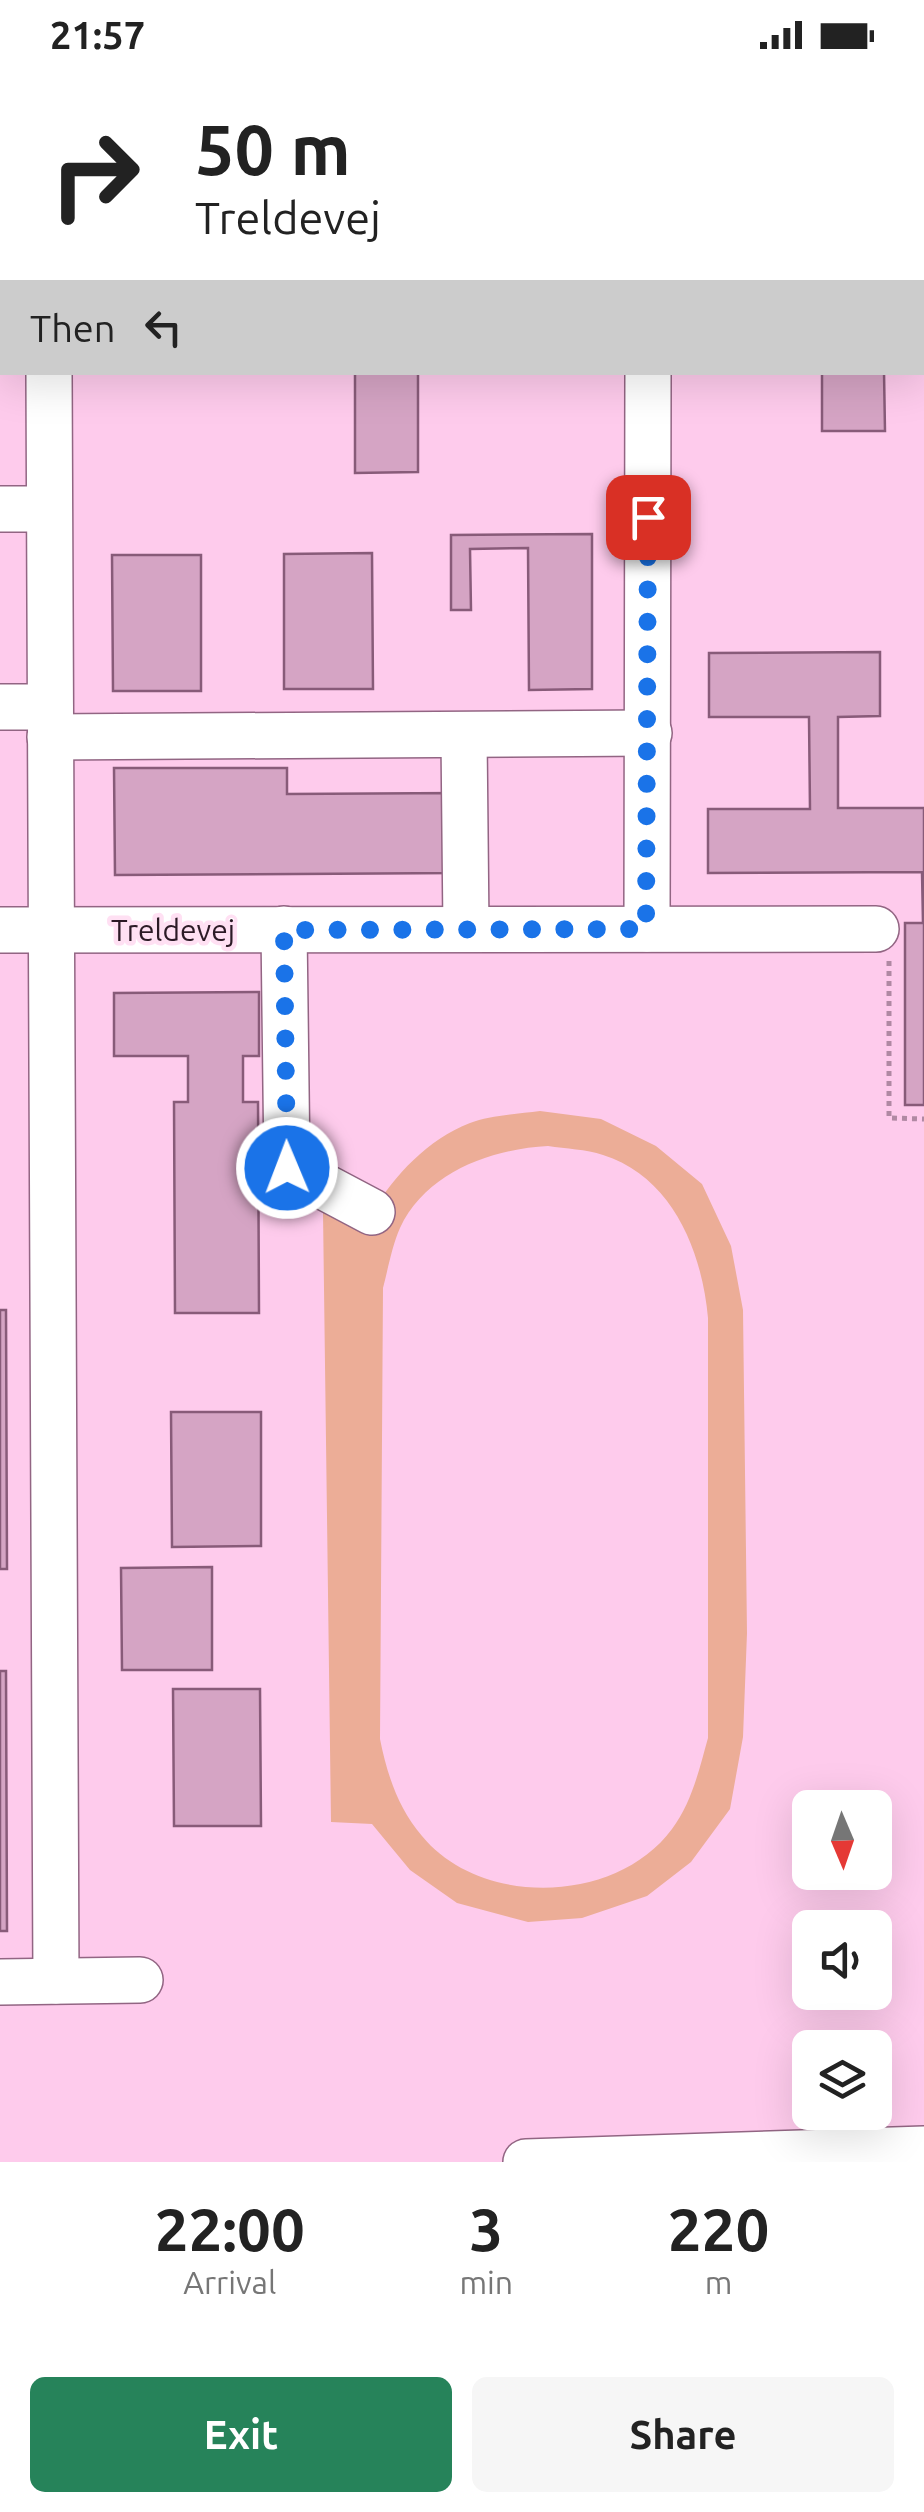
<!DOCTYPE html>
<style>
:root{--surface:#fff;--page:#f6f6f6;--text:#222;--muted:#767676;--accent:#26835a}
body{margin:0;font-family:Ubuntu,sans-serif;background:var(--page);color:var(--text);height:100vh;display:flex;flex-direction:column;font-size:38px;white-space:nowrap}
*{box-sizing:border-box;margin:0}
p{font-size:32px;color:var(--muted)}
.icon{flex:none;width:55px;height:55px;fill:none;stroke:currentColor;stroke-width:2;stroke-linecap:round;stroke-linejoin:round}
.map{position:relative;height:2092px;overflow:hidden}
.details{display:flex;flex-direction:column;background:var(--surface);flex:1}
.details>*{flex:none}
.hud{position:absolute;left:0px;top:0px;width:925px;height:305px;box-shadow:0 10px 40px #0002;background:#fff;color:var(--text);overflow:hidden}
.needle{width:65px;rotate:178deg}
.tools{position:absolute;left:792px;top:1720px;display:grid;gap:20px}
.tools a{display:grid;place-items:center;width:100px;height:100px;border-radius:15px;background:var(--surface);box-shadow:0 10px 40px #0002;font-size:50px}
.pin{position:absolute;display:grid;place-items:center;width:85px;height:85px;color:#fff;margin:-42px;border-radius:20px;box-shadow:0 5px 15px #0006}
.me{position:absolute;width:110px;margin:-55px;rotate:359deg;stroke-linejoin:round;filter:drop-shadow(0 0 8px #0008)}
.turn{display:flex;align-items:center;gap:35px;height:210px;padding:0 30px;font-size:45px}
.turn .icon{width:130px;height:130px;stroke-width:2.5}
.turn b{display:block;font-size:70px;line-height:85px}
.then{display:flex;align-items:center;height:95px;padding:0 30px;background:#0003;gap:20px;font-size:38px}
.eta{display:flex;justify-content:space-evenly;align-items:center;height:170px;text-align:center}
.eta b{font-size:60px;font-weight:700;line-height:70px}
.primary-button{display:flex;gap:20px;margin-top:auto;padding:20px 30px}
.primary-button a{flex:1;height:115px;border-radius:15px;background:var(--accent);color:#fff;font-size:40px;font-weight:700;line-height:115px;text-align:center}
.primary-button a+a{background:var(--page);color:var(--text)}
.status{display:flex;justify-content:space-between;align-items:center;height:70px;padding:0 50px;background:var(--surface);direction:ltr}
.status svg{height:28px;fill:currentColor}
.map>svg:first-child{display:block}
.green{fill:#ecad97;fill-rule:evenodd}
.building{fill:#d5a4c4;stroke:#885b79;stroke-width:2.5}
.lines{fill:none;stroke-linecap:round;stroke-linejoin:round}
.minor-casing{stroke:#926583;stroke-width:48}
.path{stroke:#b089a3;stroke-width:5;stroke-dasharray:5 5;stroke-linecap:butt}
.minor{stroke:#fff;stroke-width:45}
.route{stroke:#1a73e8;stroke-width:18;stroke-dasharray:0 32.4}
.labels{text-anchor:middle;dominant-baseline:central;stroke-width:9;stroke-linejoin:round;paint-order:stroke}
.street-label{font-size:30px;fill:#2c1a26;stroke:#ffe0f3}
</style>
<div class="status"><b>21:57</b><svg viewBox="0 0 49 12"><path d="M0 12V9h3v3zM5 12V6h3v6zM10 12V3h3v9zM15 12V0h3v12zM26 1h20v11H26zM47 4h2v5h-2z"/></svg></div>
<div class="map">
<svg width="924" height="2092" viewBox="0 0 924 2092">
<rect width="100%" height="100%" fill="#fecbec"/>
<path class="green" d="M540,1041L601,1049L656,1076L702,1114L731,1176L743,1240L747,1563L743,1667L730,1739L691,1792L647,1826L582,1848L528,1852L457,1833L410,1800L372,1754L331,1752L323,1142H372C395,1105 428,1069 470,1053C490,1045 518,1044 540,1041ZM548,1076C566,1079 586,1079 603,1085C673,1107 702,1182 708,1248V1668C699,1700 692,1732 672,1759C617,1834 481,1838 422,1766C398,1738 387,1704 380,1669L383,1218C388,1199 392,1176 400,1158C426,1102 492,1079 548,1076Z"/>
<g class="building">
<path d="M355,302H418V402L355,403Z"/>
<path d="M822,302H884L885,361H822Z"/>
<path d="M592,464V619L529,620L528,478L470,479L471,540H451V465Z"/>
<path d="M372,483L373,619H284V484Z"/>
<path d="M112,485H201V621H113Z"/>
<path d="M880,582V646L838,647V738H924V1035H905V853H923L922,802L708,803V739H810L809,647H709V583Z"/>
<path d="M114,698H287V724L458,723V803L115,805Z"/>
<path d="M259,922V986H243V1032H258L259,1243H175L174,1032H188V986H114V923Z"/>
<path d="M0,1240H6L7,1499H0Z"/>
<path d="M171,1342H261V1476L172,1477Z"/>
<path d="M212,1497V1600H122L121,1498Z"/>
<path d="M0,1601H6L7,1861H0Z"/>
<path d="M173,1619H260L261,1756H174Z"/>
</g>
<g class="lines">
<defs>
<g id="minor">
<path d="M0,21H2"/>
<path d="M922,21H924"/>
<path d="M0,225H2"/>
<path d="M49,302L56,1911"/>
<path d="M0,439H49"/>
<path d="M0,637H50"/>
<path d="M464,666L466,859"/>
<path d="M50,667L649,663"/>
<path d="M284,859L287,1097L372,1142"/>
<path d="M647,859L648,302"/>
<path d="M0,860L876,859"/>
<path d="M0,1912L140,1910"/>
<path d="M526,2092L924,2079"/>
</g>
</defs>
<use href="#minor" class="minor-casing"/>
<path class="path" d="M889,891V1048L924,1049"/>
<use href="#minor" class="minor"/>
</g>
<g class="lines">
<path class="route" d="M287,1098L284,860L646,859L648,447"/>
</g>
<g class="labels">
<g class="street-label">
<text x="173" y="860">Treldevej</text>
</g>
</g>
</svg>
<div class="tools">
<a><svg class="needle" viewBox="-14 -14 28 28"><path d="M0-13l5 13h-10z" fill="#e53935"/><path d="M0 13l5-13h-10z" fill="#767676"/></svg></a>
<a><svg class="icon" aria-label="sound" viewBox="0 0 24 24"><path d="M4 9h4l5-4v14l-5-4H4zM17 9q2 3 0 6"/></svg></a>
<a><svg class="icon" aria-label="layers" viewBox="0 0 24 24"><path d="M12 4l9 5-9 5-9-5zM3 14l9 5 9-5"/></svg></a>
</div>
<div class="pin" style="left:648px;top:447px;background:#d93025"><svg class="icon" aria-label="arrive" viewBox="0 0 24 24"><path d="M6 21V4h12l-3 4 3 4H6"/></svg></div>
<svg class="me" style="left:287px;top:1098px" viewBox="-20 -20 40 40"><circle r="17" fill="#1a73e8" stroke="#fff" stroke-width="3"/><path d="M0-11L8 9 0 5-8 9z" fill="#fff"/></svg>
<div class="hud">
<div class="turn"><svg class="icon" aria-label="right" viewBox="0 0 24 24"><path d="M7 20v-9h11M14 6l5 5-5 5"/></svg><div><b>50 m</b>Treldevej</div></div>
<div class="then">Then<svg class="icon" aria-label="left" viewBox="0 0 24 24"><path d="M17 20v-9H6M10 6l-5 5 5 5"/></svg></div>
</div>
</div>
<section class="details">
<div class="eta">
<div><b>22:00</b><p>Arrival</p></div>
<div><b>3</b><p>min</p></div>
<div><b>220</b><p>m</p></div>
</div>
<div class="primary-button"><a>Exit</a><a>Share</a></div>
</section>
